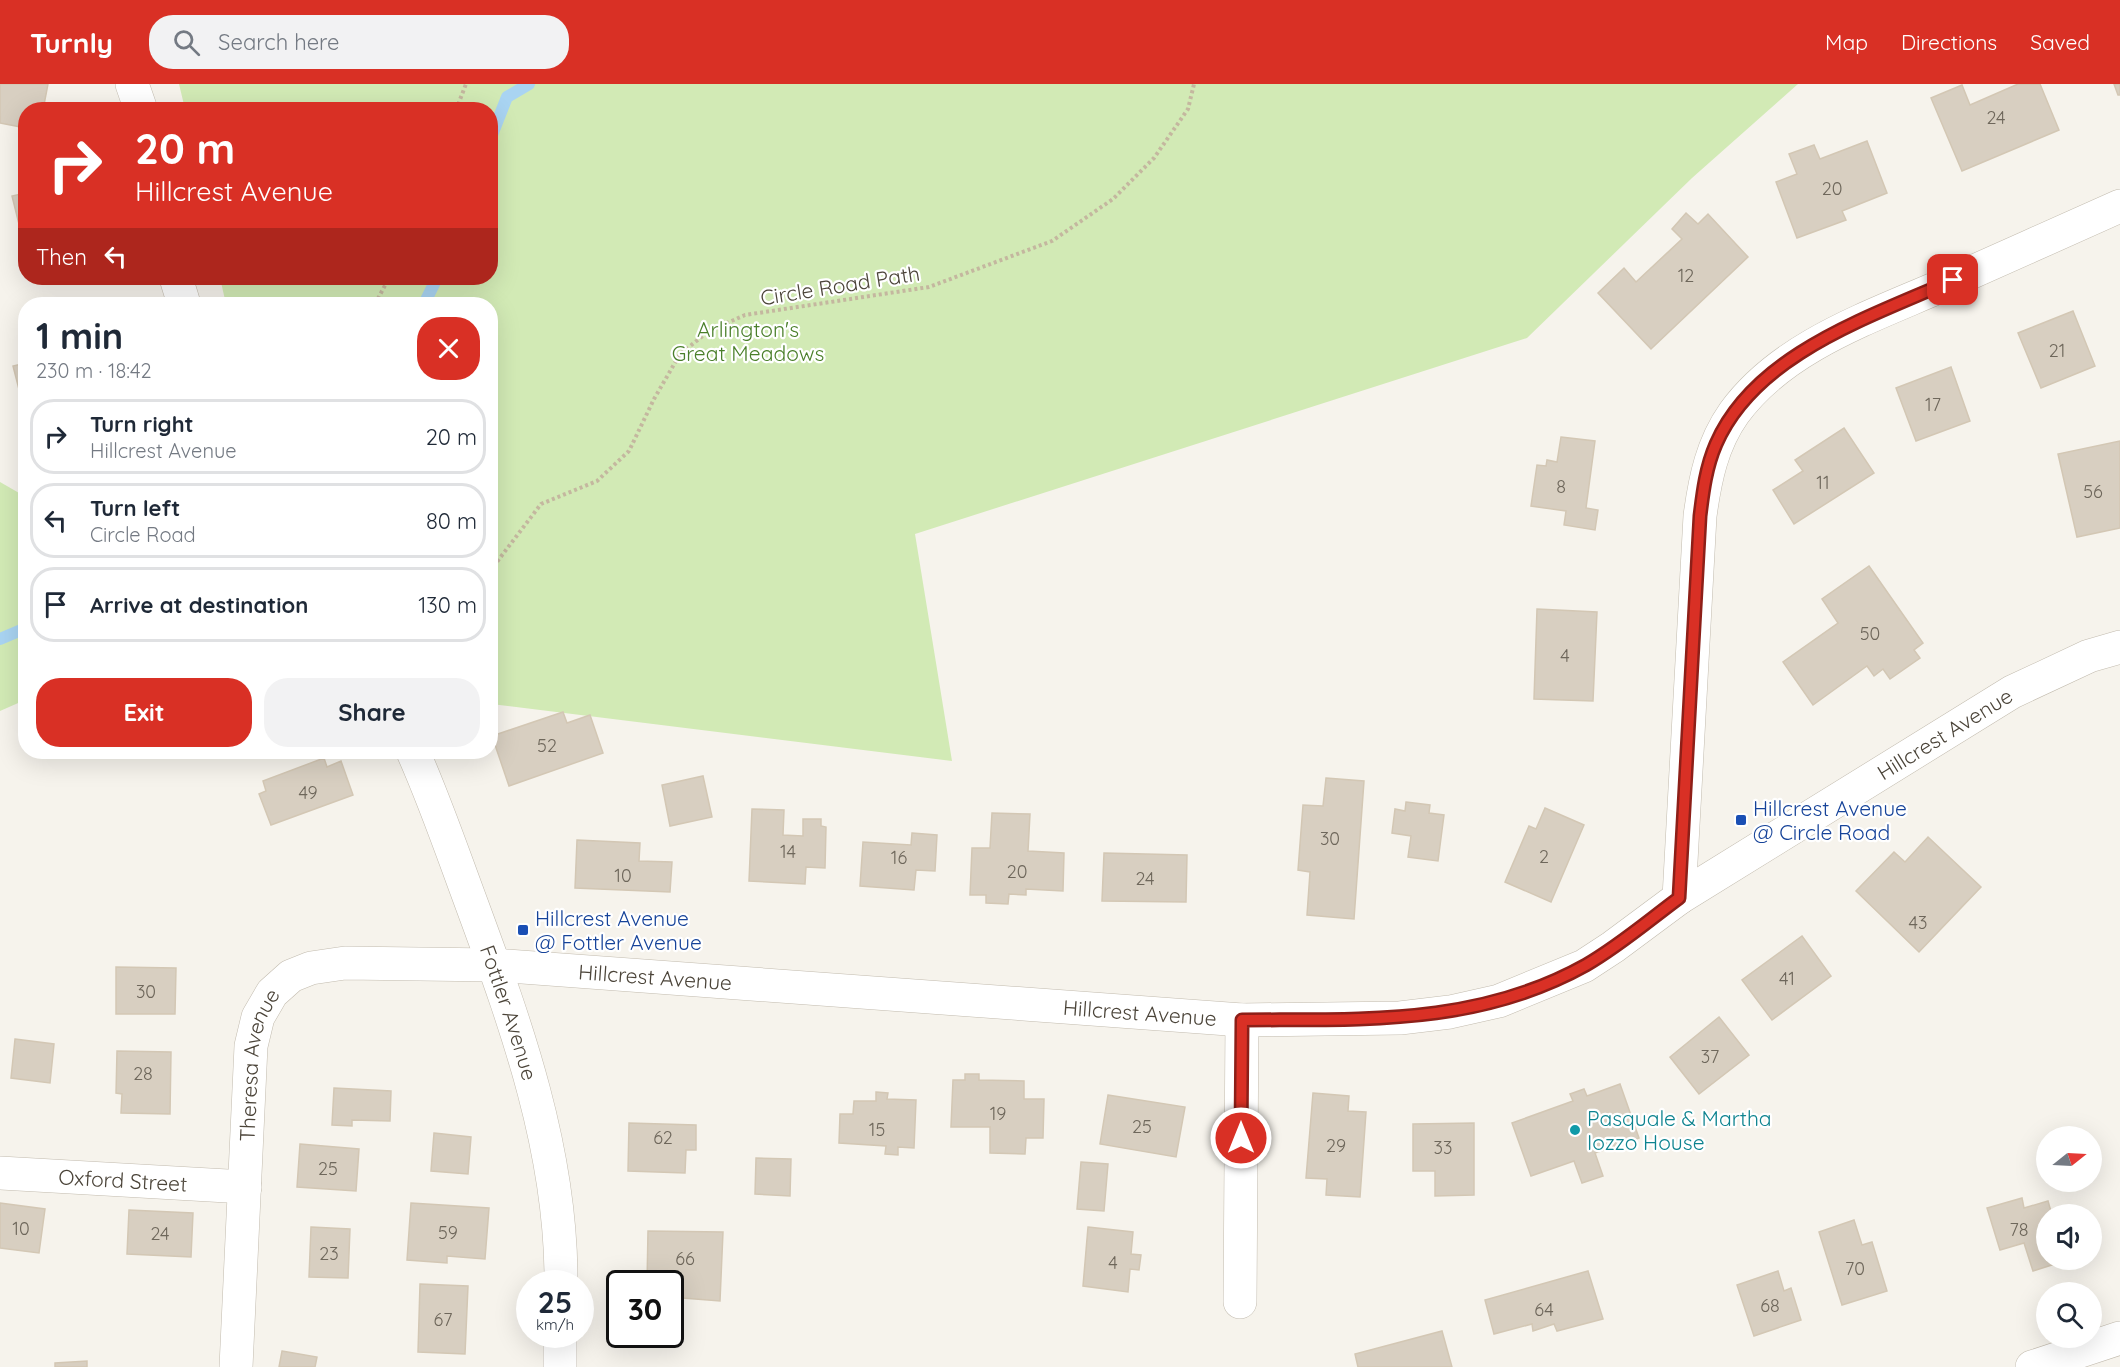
<!DOCTYPE html>
<meta charset="utf-8">
<style>
:root{--surface:#fff;--page:#f2f2f3;--text:#1f2937;--muted:#747a83;--line:#e0e1e3;--accent:#d93025}
body{margin:0;font-family:Quicksand,sans-serif;background:var(--page);color:var(--text);height:100vh;display:flex;flex-direction:column;font-size:22px;white-space:nowrap}
*{box-sizing:border-box;margin:0}
p{font-size:20px;color:var(--muted)}
.icon{flex:none;width:33px;height:33px;fill:none;stroke:currentColor;stroke-width:2;stroke-linecap:round;stroke-linejoin:round}
.map{position:relative;flex:1;overflow:hidden}
.details{position:absolute;left:18px;top:213px;width:480px;height:462px;display:flex;flex-direction:column;background:var(--surface);border-radius:24px;box-shadow:0 6px 24px #0002}
.details>*{flex:none}
.top-card{position:absolute;left:18px;top:18px;width:480px;height:183px;border-radius:24px;box-shadow:0 6px 24px #0002;background:#d93025;color:#fff;overflow:hidden}
.needle{width:39px;rotate:72deg}
.fabs{position:absolute;left:2036px;top:1042px;display:grid;gap:12px}
.fabs a{display:grid;place-items:center;width:66px;height:66px;border-radius:50%;background:var(--surface);box-shadow:0 6px 24px #0002;font-size:30px}
.speed{position:absolute;left:516px;top:1186px;display:flex;gap:12px;font-size:30px;font-weight:700;text-align:center}
.speed>*{display:grid;place-content:center;width:78px;height:78px;border-radius:50%;background:var(--surface);box-shadow:0 6px 24px #0002;line-height:1}
.speed small{font-size:15px;font-weight:400}
.speed .limit{border:3px solid #111;border-radius:9px;background:#fff;color:#111}
.pin{position:absolute;display:grid;place-items:center;width:51px;height:51px;color:#fff;margin:-26px;border-radius:12px;box-shadow:0 3px 9px #0006}
.me{position:absolute;width:66px;margin:-33px;rotate:0deg;stroke-linejoin:round;filter:drop-shadow(0 0 4px #0008)}
.turn{display:flex;align-items:center;gap:21px;height:126px;padding:0 18px;font-size:27px}
.turn .icon{width:78px;height:78px;stroke-width:2.5}
.turn b{display:block;font-size:42px;line-height:51px}
.then{display:flex;align-items:center;height:57px;padding:0 18px;background:#0003;gap:12px;font-size:22px}
.round{display:grid;place-items:center;flex:none;width:63px;height:63px;border-radius:24px;background:var(--page)}
.overview{display:flex;align-items:center;justify-content:space-between;height:102px;padding:0 18px}
h1{font-size:36px;font-weight:700;line-height:45px}
.button{display:flex;gap:12px;margin-top:auto;padding:12px 18px}
.button a{flex:1;height:69px;border-radius:24px;background:var(--accent);color:#fff;font-size:24px;font-weight:700;line-height:69px;text-align:center}
.button a+a{background:var(--page);color:var(--text)}
ul{padding:0;list-style:none}
li{display:flex;align-items:center;gap:18px;height:75px;margin:0 12px 9px;padding:0 6px;border:3px solid var(--line);border-radius:24px}
li div{flex:1}
li b{display:block;font-size:22px}
li em{font-style:normal}
header{display:flex;align-items:center;gap:36px;box-sizing:border-box;height:84px;padding:0 30px;background:var(--accent);color:#fff}
header strong{font-size:28px}
nav{display:flex;gap:33px;margin-inline-start:auto;font-size:21px}
.search{width:420px;height:54px;background:var(--page);display:flex;align-items:center;gap:15px;box-sizing:border-box;padding:0 21px;border-radius:24px;color:var(--muted);font-size:22px}
.map>svg:first-child{display:block}
.green{fill:#d2eab5}
.lines{fill:none;stroke-linecap:round;stroke-linejoin:round}
.stream{stroke:#a9d4f2;stroke-width:12}
.building{fill:#d8cfc1;stroke:#d3c7b4;stroke-width:1.5}
.minor-casing{stroke:#c2bbae;stroke-width:34}
.path{stroke:#c4b79f;stroke-width:4;stroke-dasharray:3 3;stroke-linecap:butt}
.minor{stroke:#fff;stroke-width:33}
.route-casing{stroke:#8d1f18;stroke-width:15}
.route{stroke:#d93025;stroke-width:10}
.transit-dot{fill:#1a4fb4;stroke:#fff;stroke-width:2}
.culture-dot{fill:#0f9aa8;stroke:#fff;stroke-width:2}
.labels{text-anchor:middle;dominant-baseline:central;stroke-width:4.5;stroke-linejoin:round;paint-order:stroke}
.number-label{font-size:18px;fill:#6e675b}
.street-label{font-size:21px;fill:#4b4439;stroke:#fff}
.park-label{font-size:21px;fill:#4a7f2a;stroke:#fff}
.transit-label{font-size:21px;fill:#164399;stroke:#fff;text-anchor:start}
.culture-label{font-size:21px;fill:#0d838f;stroke:#fff;text-anchor:start}
</style>
<header>
<strong>Turnly</strong>
<div class="search"><svg class="icon" aria-label="search" viewBox="0 0 24 24"><circle cx="10" cy="10" r="6"/><path d="M15 15l6 6"/></svg>Search here</div>
<nav><a>Map</a><a>Directions</a><a>Saved</a></nav>
</header>
<div class="map">
<svg width="2120" height="1283" viewBox="0 0 2120 1283">
<rect width="100%" height="100%" fill="#f6f3ec"/>
<g class="green">
<path d="M179,0H1798L1692,94L1527,254L915,450L952,677L491,620L490,220H226L220,194H490V26L185,25Z"/>
<path d="M0,398L26,413L25,616L0,627Z"/>
</g>
<g class="lines">
<g class="stream">
<path d="M490,56L507,13L529,0"/>
<path d="M424,220L437,194"/>
<path d="M0,555L26,544"/>
</g>
</g>
<g class="building">
<path d="M0,0H48L43,26H26V44L0,39Z"/>
<path d="M2018,0H2040L2059,46L1962,87L1931,14L1962,1L1970,21Z"/>
<path d="M2114,0H2120V11H2118Z"/>
<path d="M1867,57L1887,109L1842,127L1846,136L1797,154L1776,98L1797,90L1789,70L1814,61L1820,75Z"/>
<path d="M26,109V168L12,112Z"/>
<path d="M1686,129L1698,140L1708,130L1748,173L1651,265L1598,209L1624,184L1636,198L1682,155L1672,145Z"/>
<path d="M2073,227L2095,282L2041,304L2018,249Z"/>
<path d="M26,279V316L22,317L13,282Z"/>
<path d="M1951,283L1970,337L1916,357L1896,304Z"/>
<path d="M1844,344L1874,389L1794,440L1773,406L1803,387L1795,376Z"/>
<path d="M1561,353L1595,357L1586,424L1598,426L1595,446L1564,441L1566,427L1531,422L1537,381L1546,382L1547,376L1557,378Z"/>
<path d="M2120,357V444L2077,453L2058,370Z"/>
<path d="M1869,482L1923,559L1914,566L1920,574L1890,595L1883,585L1874,592L1867,582L1813,621L1783,578L1838,539L1822,515Z"/>
<path d="M1537,525L1597,528L1593,617L1534,615Z"/>
<path d="M563,628L567,639L590,631L603,669L509,702L492,652Z"/>
<path d="M324,674L327,683L341,677L353,711L271,741L259,710L266,707L263,697Z"/>
<path d="M703,692L712,733L670,742L662,701Z"/>
<path d="M1326,694L1364,697L1354,835L1307,831L1310,788L1298,786L1303,721L1323,722Z"/>
<path d="M1406,718L1430,721L1429,729L1444,731L1438,777L1408,773L1411,752L1392,749L1395,725L1405,727Z"/>
<path d="M1545,724L1584,741L1551,818L1505,798L1529,742L1536,745Z"/>
<path d="M752,725L784,726L783,751L803,752V735H821V742L826,743L825,784L806,783L805,800L749,797Z"/>
<path d="M992,729L1030,730L1028,767L1064,769L1063,807L1026,805V811L1009,810L1008,820L986,819V811H970L972,764H990Z"/>
<path d="M912,749L937,751L935,787L916,786L914,806L860,802L863,758L911,761Z"/>
<path d="M1928,753L1981,803L1919,868L1856,807L1894,768L1905,778Z"/>
<path d="M577,756L640,759L639,777L672,778L670,808L575,804Z"/>
<path d="M1104,769L1187,771L1186,818L1102,817Z"/>
<path d="M1802,852L1831,892L1772,936L1742,896Z"/>
<path d="M116,883L176,884L175,930H116Z"/>
<path d="M1719,933L1749,971L1699,1010L1670,973Z"/>
<path d="M15,955L54,960L50,999L11,994Z"/>
<path d="M117,967L171,968L170,1030L121,1029L122,1010L116,1009Z"/>
<path d="M965,990H979V996L1024,997V1015H1044L1043,1054H1026L1025,1070L990,1069V1043H951L953,996H965Z"/>
<path d="M1620,1000L1639,1054L1595,1069L1603,1092L1582,1099L1574,1077L1531,1092L1512,1039L1573,1017L1570,1010L1584,1005L1587,1012Z"/>
<path d="M334,1004L391,1007L390,1037L352,1036V1042L332,1041Z"/>
<path d="M876,1008L888,1009L887,1015L916,1016L914,1064L898,1063V1071L885,1070L886,1062L839,1059L840,1030H853L854,1017H876Z"/>
<path d="M1313,1009L1349,1012L1348,1027L1366,1028L1360,1113L1326,1111L1327,1095L1306,1094Z"/>
<path d="M1108,1011L1185,1023L1176,1073L1100,1060Z"/>
<path d="M629,1039L696,1041V1066H686L685,1089L628,1087Z"/>
<path d="M1474,1039V1111L1435,1112V1087H1413V1040Z"/>
<path d="M434,1049L471,1053L468,1090L431,1087Z"/>
<path d="M300,1060L359,1065L356,1107L297,1103Z"/>
<path d="M756,1074L791,1075L790,1112L755,1110Z"/>
<path d="M1081,1078L1108,1080L1104,1127L1077,1125Z"/>
<path d="M2022,1114L2024,1124L2048,1117L2052,1131H2046V1176H2054L2055,1180L2033,1187L2024,1159L2000,1166L1987,1124Z"/>
<path d="M0,1119L45,1125L39,1169L0,1164Z"/>
<path d="M411,1119L489,1124L485,1175L447,1172V1179L407,1176Z"/>
<path d="M129,1126L193,1129L191,1173L127,1170Z"/>
<path d="M1854,1136L1862,1161L1872,1158L1887,1207L1842,1221L1819,1148Z"/>
<path d="M311,1143L350,1145L348,1194L309,1193Z"/>
<path d="M1088,1143L1133,1148L1131,1170L1141,1171L1139,1186L1130,1185L1128,1208L1083,1202Z"/>
<path d="M648,1147L723,1148L720,1217L670,1213V1200H647Z"/>
<path d="M1588,1187L1603,1235L1557,1247L1554,1240L1533,1247L1532,1240L1494,1250L1485,1216Z"/>
<path d="M1778,1187L1784,1207L1791,1204L1801,1236L1754,1252L1737,1201Z"/>
<path d="M420,1200L468,1202L465,1270L418,1268Z"/>
<path d="M1442,1247L1452,1283H1358L1355,1270Z"/>
<path d="M282,1267L317,1273L315,1283H279Z"/>
<path d="M87,1277V1283H55V1279Z"/>
</g>
<g class="lines">
<defs>
<g id="minor">
<path d="M132,0L141,26"/>
<path d="M176,194L184,220"/>
<path id="s1" d="M413,668C435,717 453,770 472,821C517,943 562,1068 561,1200"/>
<path d="M1679,814L1700,432C1705,395 1712,360 1734,329C1782,263 1868,234 1941,202C2001,175 2060,149 2120,122"/>
<path id="s2" d="M0,1089L245,1103"/>
<path d="M1240,1218L1242,936"/>
<path id="s3" d="M236,1283L251,962L258,933L272,909L291,892L311,884L345,879L494,881L1242,936L1400,934L1450,928L1499,917L1584,882L1613,863L1679,814L2012,608L2089,572L2120,563"/>
<path d="M560,1283V1251"/>
<path d="M2032,1283L2120,1254"/>
</g>
</defs>
<use href="#minor" class="minor-casing"/>
<g class="path">
<path d="M456,26L466,0"/>
<path d="M375,220L389,194"/>
<path d="M490,487L541,420L597,397L629,367L654,315L680,270L709,247L745,231L929,203L1052,157L1113,115L1154,74L1188,25L1194,0"/>
</g>
<use href="#minor" class="minor"/>
</g>
<g class="lines">
<defs>
<path id="route" d="M1241,1054L1242,936C1362,935 1477,942 1586,881C1619,862 1648,837 1679,814L1700,432C1703,407 1706,383 1716,360C1755,270 1870,233 1953,196"/>
</defs>
<use href="#route" class="route-casing"/>
<use href="#route" class="route"/>
</g>
<g class="transit-dot">
<rect x="1735" y="730" width="12" height="12" rx="3"/>
<rect x="517" y="840" width="12" height="12" rx="3"/>
</g>
<circle class="culture-dot" cx="1575" cy="1046" r="6"/>
<g class="labels">
<g class="number-label">
<text x="1996" y="33">24</text>
<text x="1832" y="104">20</text>
<text x="1686" y="191">12</text>
<text x="2057" y="266">21</text>
<text x="1933" y="320">17</text>
<text x="1823" y="398">11</text>
<text x="1561" y="402">8</text>
<text x="2093" y="407">56</text>
<text x="1870" y="549">50</text>
<text x="1565" y="571">4</text>
<text x="547" y="661">52</text>
<text x="308" y="708">49</text>
<text x="1330" y="754">30</text>
<text x="788" y="767">14</text>
<text x="1544" y="772">2</text>
<text x="899" y="773">16</text>
<text x="1017" y="787">20</text>
<text x="623" y="791">10</text>
<text x="1145" y="794">24</text>
<text x="1918" y="838">43</text>
<text x="1787" y="894">41</text>
<text x="146" y="907">30</text>
<text x="1710" y="972">37</text>
<text x="143" y="989">28</text>
<text x="998" y="1029">19</text>
<text x="1142" y="1042">25</text>
<text x="877" y="1045">15</text>
<text x="663" y="1053">62</text>
<text x="1336" y="1061">29</text>
<text x="1443" y="1063">33</text>
<text x="328" y="1084">25</text>
<text x="21" y="1144">10</text>
<text x="2019" y="1145">78</text>
<text x="448" y="1148">59</text>
<text x="160" y="1149">24</text>
<text x="329" y="1169">23</text>
<text x="685" y="1174">66</text>
<text x="1113" y="1178">4</text>
<text x="1855" y="1184">70</text>
<text x="1770" y="1221">68</text>
<text x="1544" y="1225">64</text>
<text x="443" y="1235">67</text>
</g>
<g class="street-label">
<text transform="translate(840 201) rotate(-9)">Circle Road Path</text>
<text stroke="none"><textPath href="#s3" startOffset="2139">Hillcrest Avenue</textPath></text>
<text stroke="none"><textPath href="#s3" startOffset="771">Hillcrest Avenue</textPath></text>
<text stroke="none"><textPath href="#s1" startOffset="278">Fottler Avenue</textPath></text>
<text stroke="none"><textPath href="#s3" startOffset="1257">Hillcrest Avenue</textPath></text>
<text stroke="none"><textPath href="#s3" startOffset="304">Theresa Avenue</textPath></text>
<text stroke="none"><textPath href="#s2" startOffset="123">Oxford Street</textPath></text>
</g>
<g class="park-label">
<text x="748" y="245">Arlington's<tspan x="748" dy="24">Great Meadows</tspan></text>
</g>
<g class="transit-label">
<text x="1753" y="724">Hillcrest Avenue<tspan x="1753" dy="24">@ Circle Road</tspan></text>
<text x="535" y="834">Hillcrest Avenue<tspan x="535" dy="24">@ Fottler Avenue</tspan></text>
</g>
<g class="culture-label">
<text x="1587" y="1034">Pasquale &amp; Martha<tspan x="1587" dy="24">Iozzo House</tspan></text>
</g>
</g>
</svg>
<div class="fabs">
<a><svg class="needle" viewBox="-14 -14 28 28"><path d="M0-13l5 13h-10z" fill="#e53935"/><path d="M0 13l5-13h-10z" fill="#747a83"/></svg></a>
<a><svg class="icon" aria-label="sound" viewBox="0 0 24 24"><path d="M4 9h4l5-4v14l-5-4H4zM17 9q2 3 0 6"/></svg></a>
<a><svg class="icon" aria-label="search" viewBox="0 0 24 24"><circle cx="10" cy="10" r="6"/><path d="M15 15l6 6"/></svg></a>
</div>
<div class="speed"><div>25<small>km/h</small></div><div class="limit">30</div></div>
<div class="pin" style="left:1953px;top:196px;background:#d93025"><svg class="icon" aria-label="arrive" viewBox="0 0 24 24"><path d="M6 21V4h12l-3 4 3 4H6"/></svg></div>
<svg class="me" style="left:1241px;top:1054px" viewBox="-20 -20 40 40"><circle r="17" fill="#d93025" stroke="#fff" stroke-width="3"/><path d="M0-11L8 9 0 5-8 9z" fill="#fff"/></svg>
<div class="top-card">
<div class="turn"><svg class="icon" aria-label="right" viewBox="0 0 24 24"><path d="M7 20v-9h11M14 6l5 5-5 5"/></svg><div><b>20 m</b>Hillcrest Avenue</div></div>
<div class="then">Then<svg class="icon" aria-label="left" viewBox="0 0 24 24"><path d="M17 20v-9H6M10 6l-5 5 5 5"/></svg></div>
</div>
<section class="details">
<div class="overview"><div><h1>1 min</h1><p>230 m · 18:42</p></div><a class="round" style="background:#d93025;color:#fff"><svg class="icon" aria-label="close" viewBox="0 0 24 24"><path d="M6 6l12 12M18 6L6 18"/></svg></a></div>
<ul>
<li><svg class="icon" aria-label="right" viewBox="0 0 24 24"><path d="M7 20v-9h11M14 6l5 5-5 5"/></svg><div><b>Turn right</b><p>Hillcrest Avenue</p></div><em>20 m</em></li>
<li><svg class="icon" aria-label="left" viewBox="0 0 24 24"><path d="M17 20v-9H6M10 6l-5 5 5 5"/></svg><div><b>Turn left</b><p>Circle Road</p></div><em>80 m</em></li>
<li><svg class="icon" aria-label="arrive" viewBox="0 0 24 24"><path d="M6 21V4h12l-3 4 3 4H6"/></svg><div><b>Arrive at destination</b></div><em>130 m</em></li>
</ul>
<div class="button"><a>Exit</a><a>Share</a></div>
</section>
</div>
